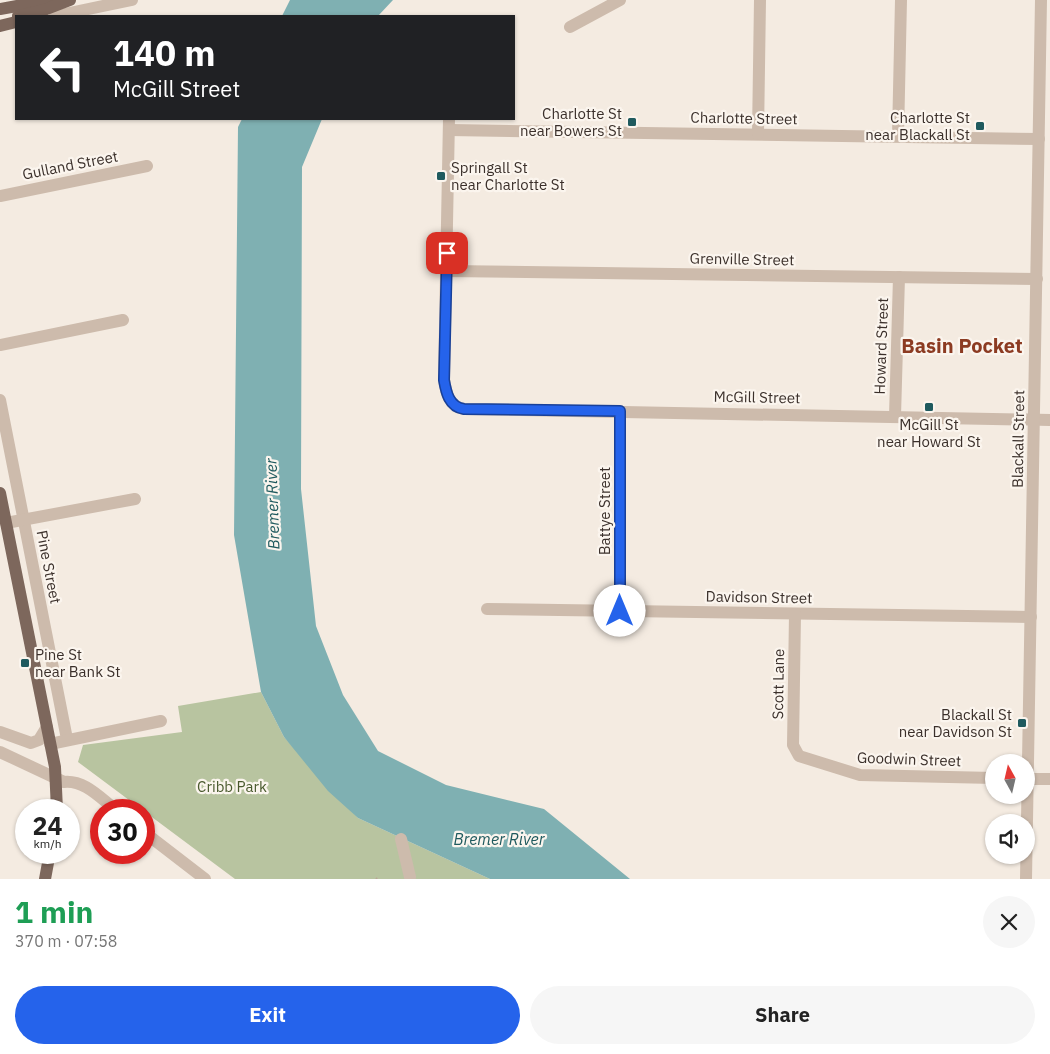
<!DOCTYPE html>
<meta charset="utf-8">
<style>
:root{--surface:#fff;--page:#f6f6f6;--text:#222;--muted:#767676;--accent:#2563eb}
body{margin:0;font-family:"IBM Plex Sans",sans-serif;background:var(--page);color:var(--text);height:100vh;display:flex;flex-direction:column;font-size:19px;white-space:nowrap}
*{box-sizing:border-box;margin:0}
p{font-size:16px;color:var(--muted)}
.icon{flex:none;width:28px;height:28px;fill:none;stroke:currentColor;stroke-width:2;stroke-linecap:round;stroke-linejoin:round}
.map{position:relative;height:879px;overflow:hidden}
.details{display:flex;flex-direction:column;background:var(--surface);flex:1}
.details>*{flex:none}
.hud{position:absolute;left:15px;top:15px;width:500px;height:105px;border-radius:0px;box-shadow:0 1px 4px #0004;background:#202124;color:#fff;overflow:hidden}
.needle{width:32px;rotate:352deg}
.tools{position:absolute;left:985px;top:754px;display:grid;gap:10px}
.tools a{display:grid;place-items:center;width:50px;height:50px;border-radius:50%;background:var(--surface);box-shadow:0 1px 4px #0004;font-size:25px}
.speed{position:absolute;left:15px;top:799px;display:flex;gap:10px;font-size:25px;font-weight:700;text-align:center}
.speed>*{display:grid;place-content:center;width:65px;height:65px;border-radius:50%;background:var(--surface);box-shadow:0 1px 4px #0004;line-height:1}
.speed small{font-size:12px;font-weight:400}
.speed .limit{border:8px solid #d22;background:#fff;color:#111}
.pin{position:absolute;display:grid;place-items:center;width:42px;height:42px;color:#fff;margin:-21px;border-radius:10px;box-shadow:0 2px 8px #0006}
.me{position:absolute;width:55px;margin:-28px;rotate:0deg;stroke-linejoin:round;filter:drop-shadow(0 0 4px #0008)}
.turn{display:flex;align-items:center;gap:18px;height:105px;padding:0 15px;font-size:22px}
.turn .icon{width:65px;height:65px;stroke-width:2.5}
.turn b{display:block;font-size:35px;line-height:42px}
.round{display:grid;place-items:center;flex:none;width:52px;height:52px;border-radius:26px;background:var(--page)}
.summary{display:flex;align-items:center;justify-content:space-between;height:85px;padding:0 15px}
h1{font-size:30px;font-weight:700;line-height:38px;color:#1e9e55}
.action{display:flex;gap:10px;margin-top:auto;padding:10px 15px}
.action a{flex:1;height:58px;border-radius:30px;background:var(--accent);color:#fff;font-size:20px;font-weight:700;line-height:58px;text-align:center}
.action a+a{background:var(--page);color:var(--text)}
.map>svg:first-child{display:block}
.green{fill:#b8c4a0}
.water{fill:#7fb0b2}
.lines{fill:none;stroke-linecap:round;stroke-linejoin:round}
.path{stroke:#b9a596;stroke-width:2;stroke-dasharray:2.5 2.5;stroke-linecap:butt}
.minor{stroke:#cdbbac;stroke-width:12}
.major{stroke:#7d675c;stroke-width:12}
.route-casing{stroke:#184099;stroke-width:12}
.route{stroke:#2563eb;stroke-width:9}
.poi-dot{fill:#1f5a5e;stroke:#fbf5ee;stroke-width:2}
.labels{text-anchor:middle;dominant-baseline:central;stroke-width:4.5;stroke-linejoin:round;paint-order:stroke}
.poi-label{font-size:15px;fill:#3b302b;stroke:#fbf5ee;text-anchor:end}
.street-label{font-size:15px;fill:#3b302b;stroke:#fbf5ee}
.park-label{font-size:15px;fill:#4a5a2e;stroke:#fbf5ee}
.water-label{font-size:16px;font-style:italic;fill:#1f5a5e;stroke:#fbf5ee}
.district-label{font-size:20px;font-weight:bold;fill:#8c3b22;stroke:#fbf5ee}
</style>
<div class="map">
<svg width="1050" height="879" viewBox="0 0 1050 879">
<rect width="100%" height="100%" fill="#f4ebe1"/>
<path class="green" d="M261,692L284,737L358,818L490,879H235L78,762L83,745L182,732L178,706Z"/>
<g class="water">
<path d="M290,0H393L378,16H282Z"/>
<path d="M242,119H322L302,167L301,489L316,626L343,695L378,751L446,785L544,809L630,879H490L358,818L328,791L284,737L261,692L234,535L238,127Z"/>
</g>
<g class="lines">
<path class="path" d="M376,878L377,879"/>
<g class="minor">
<path d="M55,16L132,0"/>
<path d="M570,27L620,0"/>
<path d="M449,119L444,380C446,392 449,407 464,409L1050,420"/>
<path d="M449,130L1039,139"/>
<path d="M758,134L760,0"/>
<path d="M898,136L901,0"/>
<path d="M0,196L147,166"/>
<path d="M447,271L1037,279"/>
<path d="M0,345L123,320"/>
<path d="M0,400L67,739"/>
<path d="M620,411V611"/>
<path d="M895,416L899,277"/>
<path d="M6,523L135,499"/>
<path d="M487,609L1031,617"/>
<path d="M795,614L793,745L799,756L860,775L994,778"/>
<path d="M0,732L31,743L39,740L47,727"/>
<path d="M50,744L161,721"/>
<path d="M0,752L64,782C85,780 100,798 116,810"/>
<path d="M1026,779H1050"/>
<path d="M144,832L205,879"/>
<path d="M401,839L410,877"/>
<path d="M1026,879L1041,0"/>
</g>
<g class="major">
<path d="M0,9L50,0"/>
<path d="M18,16L44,10L70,0"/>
<path d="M0,26L16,22"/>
<path d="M0,493L55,767L57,810"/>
<path d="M45,879L50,852"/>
</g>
</g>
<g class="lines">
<defs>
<path id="route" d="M447,253L444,380C446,392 449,407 464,409L620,411V611"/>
</defs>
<use href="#route" class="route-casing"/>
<use href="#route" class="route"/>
</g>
<g class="poi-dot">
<rect x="627" y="117" width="10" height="10" rx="2.5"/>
<rect x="975" y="121" width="10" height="10" rx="2.5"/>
<rect x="436" y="171" width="10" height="10" rx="2.5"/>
<rect x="924" y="402" width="10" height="10" rx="2.5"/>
<rect x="20" y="658" width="10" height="10" rx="2.5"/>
<rect x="1017" y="718" width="10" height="10" rx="2.5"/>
</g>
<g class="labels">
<g class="poi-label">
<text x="622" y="113">Charlotte St<tspan x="622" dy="17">near Bowers St</tspan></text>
<text x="970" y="117">Charlotte St<tspan x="970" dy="17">near Blackall St</tspan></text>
<text x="451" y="167" text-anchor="start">Springall St<tspan x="451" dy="17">near Charlotte St</tspan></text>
<text x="929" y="424" text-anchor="middle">McGill St<tspan x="929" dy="17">near Howard St</tspan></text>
<text x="35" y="654" text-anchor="start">Pine St<tspan x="35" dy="17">near Bank St</tspan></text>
<text x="1012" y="714">Blackall St<tspan x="1012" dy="17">near Davidson St</tspan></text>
</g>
<g class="street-label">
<text transform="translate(744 118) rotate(1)">Charlotte Street</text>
<text transform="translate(70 165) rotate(-11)">Gulland Street</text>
<text transform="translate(742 259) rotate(1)">Grenville Street</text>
<text transform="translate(881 346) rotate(-88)">Howard Street</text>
<text transform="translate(757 397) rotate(1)">McGill Street</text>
<text transform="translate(1018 439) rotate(-89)">Blackall Street</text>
<text transform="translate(604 511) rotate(-90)">Battye Street</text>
<text transform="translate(49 567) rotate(79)">Pine Street</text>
<text transform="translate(759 597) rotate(1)">Davidson Street</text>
<text transform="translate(778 684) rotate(-89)">Scott Lane</text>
<text transform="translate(909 759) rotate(2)">Goodwin Street</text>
</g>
<g class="park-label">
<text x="232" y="786">Cribb Park</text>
</g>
<g class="water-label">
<text transform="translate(272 504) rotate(-92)">Bremer River</text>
<text x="499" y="839">Bremer River</text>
</g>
<g class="district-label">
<text x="962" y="345">Basin Pocket</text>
</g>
</g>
</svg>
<div class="tools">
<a><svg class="needle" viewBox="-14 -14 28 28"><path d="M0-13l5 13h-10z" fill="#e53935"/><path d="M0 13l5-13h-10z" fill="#767676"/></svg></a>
<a><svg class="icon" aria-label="sound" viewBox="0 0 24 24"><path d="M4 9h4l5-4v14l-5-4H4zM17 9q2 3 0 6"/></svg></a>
</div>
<div class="speed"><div>24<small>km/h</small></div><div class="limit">30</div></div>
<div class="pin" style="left:447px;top:253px;background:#d93025"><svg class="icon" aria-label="arrive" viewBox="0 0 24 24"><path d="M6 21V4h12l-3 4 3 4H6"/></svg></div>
<svg class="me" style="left:620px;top:611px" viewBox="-20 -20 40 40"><circle r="19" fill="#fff"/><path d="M0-13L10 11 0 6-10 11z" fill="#2563eb"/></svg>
<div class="hud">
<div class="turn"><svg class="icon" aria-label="left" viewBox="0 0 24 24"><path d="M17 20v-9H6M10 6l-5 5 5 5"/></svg><div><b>140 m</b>McGill Street</div></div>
</div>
</div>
<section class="details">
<div class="summary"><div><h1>1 min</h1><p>370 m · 07:58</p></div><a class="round"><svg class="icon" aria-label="close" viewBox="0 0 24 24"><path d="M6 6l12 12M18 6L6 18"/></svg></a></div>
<div class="action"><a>Exit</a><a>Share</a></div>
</section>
